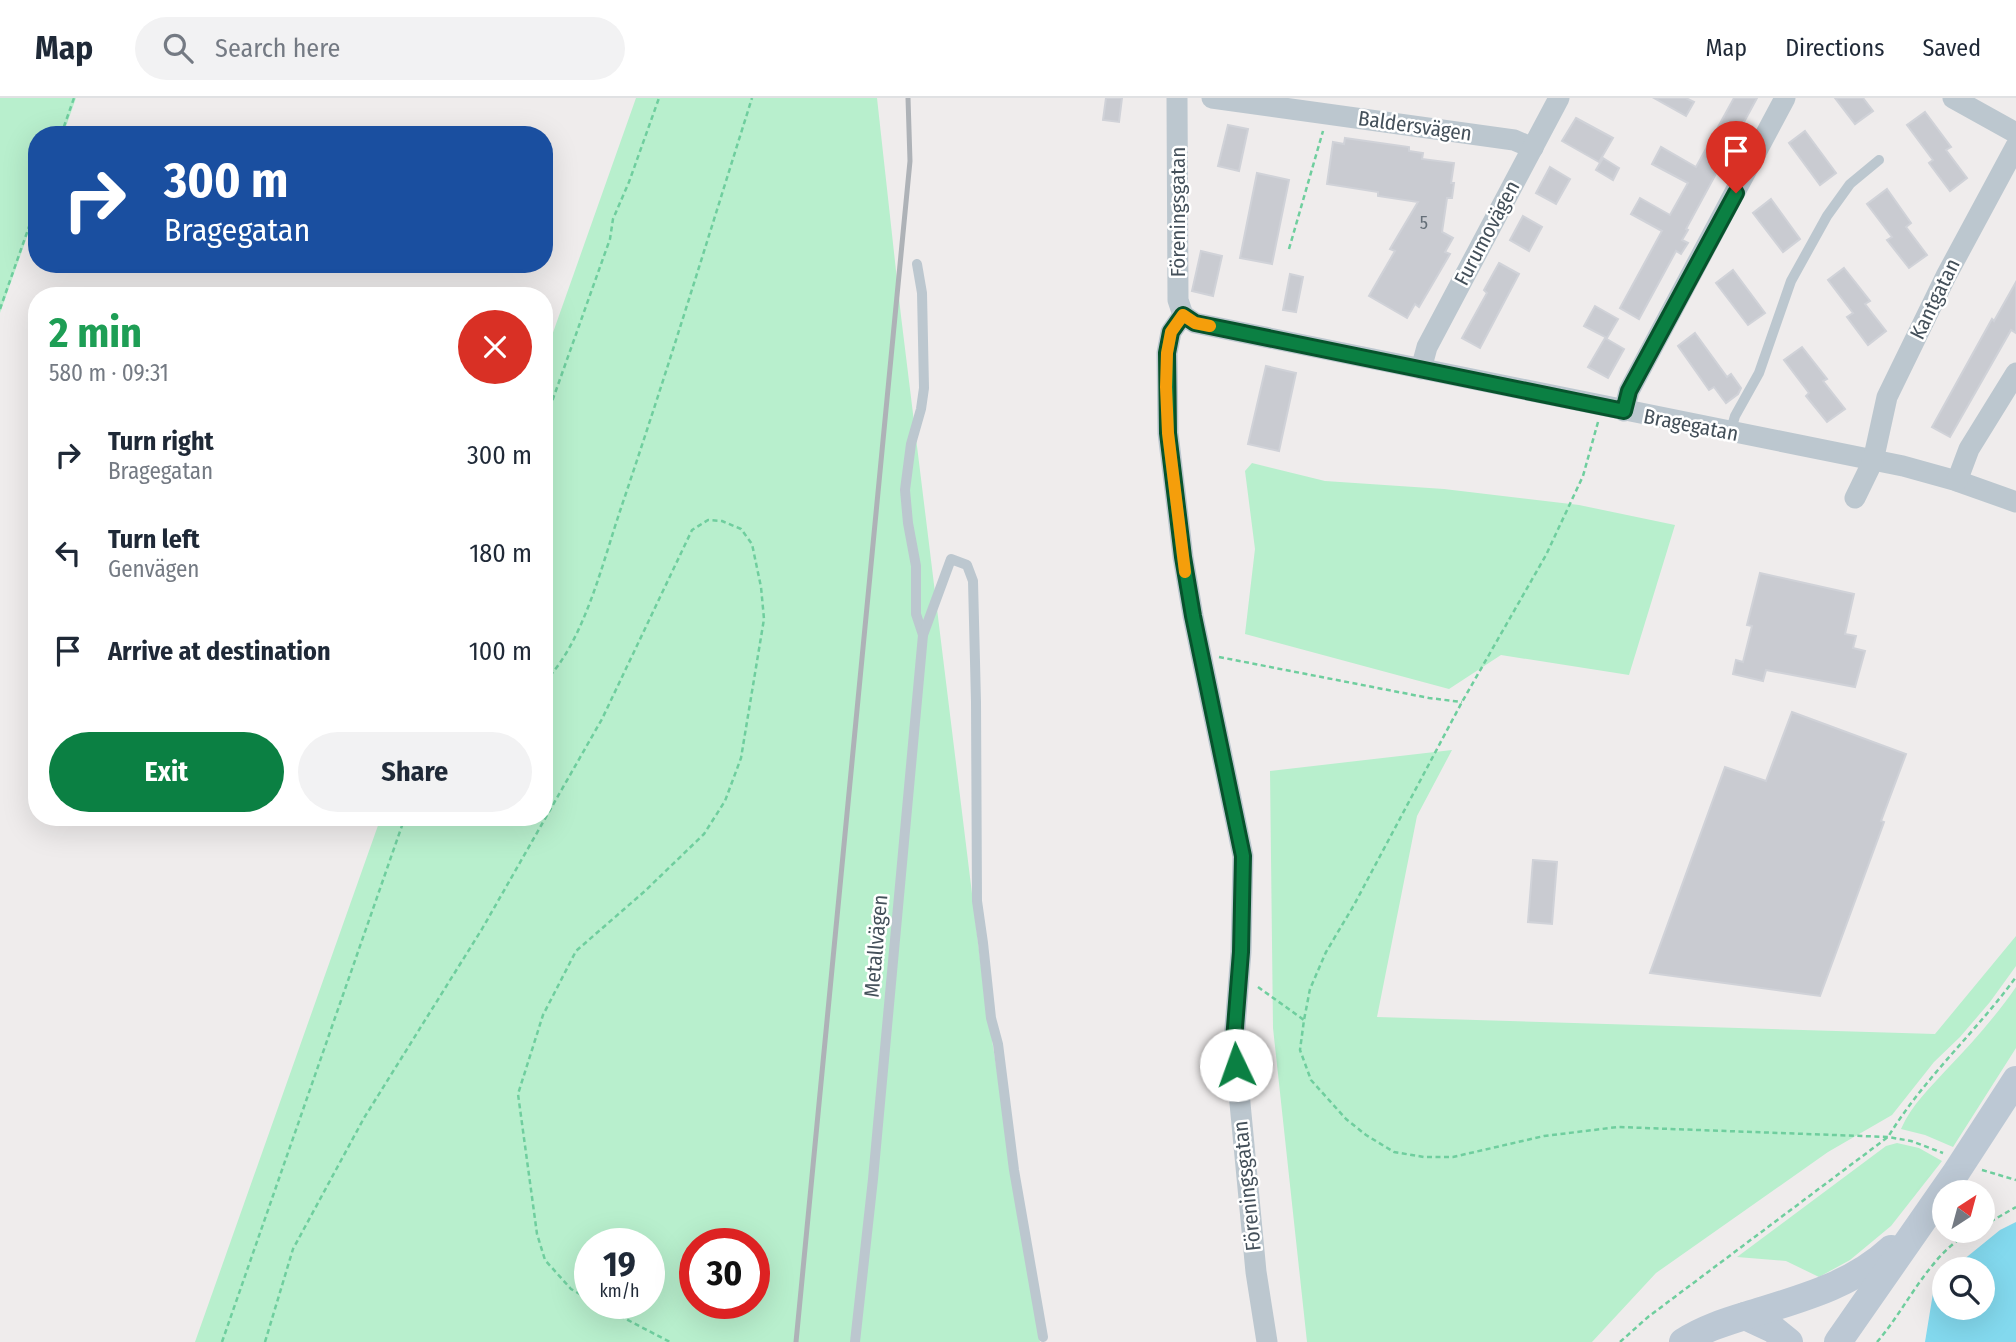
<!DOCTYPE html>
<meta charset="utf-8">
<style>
:root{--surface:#fff;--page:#f2f2f3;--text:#1f2937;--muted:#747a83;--line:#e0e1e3;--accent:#0b8043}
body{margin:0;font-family:"Fira Sans Condensed",sans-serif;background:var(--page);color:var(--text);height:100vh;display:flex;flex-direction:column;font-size:26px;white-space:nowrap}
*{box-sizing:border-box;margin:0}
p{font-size:23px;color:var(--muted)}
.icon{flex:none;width:38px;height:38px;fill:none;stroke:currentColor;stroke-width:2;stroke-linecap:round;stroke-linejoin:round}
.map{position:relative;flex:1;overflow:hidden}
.side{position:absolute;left:28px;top:189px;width:525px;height:539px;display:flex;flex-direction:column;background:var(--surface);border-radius:28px;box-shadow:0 7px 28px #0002}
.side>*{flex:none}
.hud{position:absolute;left:28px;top:28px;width:525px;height:147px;border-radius:28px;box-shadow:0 7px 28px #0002;background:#1a4fa0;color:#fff;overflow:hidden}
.needle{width:46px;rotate:36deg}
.fabs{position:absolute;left:1932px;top:1082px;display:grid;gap:14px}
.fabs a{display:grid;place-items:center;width:63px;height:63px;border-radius:50%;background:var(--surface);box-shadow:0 7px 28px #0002;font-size:35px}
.speed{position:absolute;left:574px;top:1130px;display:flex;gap:14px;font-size:35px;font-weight:700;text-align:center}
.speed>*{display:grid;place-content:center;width:91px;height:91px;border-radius:50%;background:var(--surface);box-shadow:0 7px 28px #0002;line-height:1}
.speed small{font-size:18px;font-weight:400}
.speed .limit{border:10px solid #d22;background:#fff;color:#111}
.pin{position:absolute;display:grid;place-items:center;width:60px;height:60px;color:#fff;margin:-72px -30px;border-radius:50% 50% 50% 0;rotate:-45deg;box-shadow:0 0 7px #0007}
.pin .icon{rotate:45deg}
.me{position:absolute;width:77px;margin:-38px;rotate:357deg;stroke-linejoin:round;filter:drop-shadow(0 0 5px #0008)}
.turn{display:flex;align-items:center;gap:24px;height:147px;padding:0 21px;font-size:32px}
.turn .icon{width:91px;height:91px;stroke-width:2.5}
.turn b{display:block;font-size:49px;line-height:60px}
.round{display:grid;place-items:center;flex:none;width:74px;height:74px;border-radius:37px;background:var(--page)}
.summary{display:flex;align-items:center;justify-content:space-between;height:119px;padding:0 21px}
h1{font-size:42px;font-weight:700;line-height:52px;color:#1e9e55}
.action{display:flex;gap:14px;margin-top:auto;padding:14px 21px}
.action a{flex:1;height:80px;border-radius:42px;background:var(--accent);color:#fff;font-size:28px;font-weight:700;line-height:80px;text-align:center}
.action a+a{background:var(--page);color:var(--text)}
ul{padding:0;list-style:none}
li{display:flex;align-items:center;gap:21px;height:98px;padding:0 21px}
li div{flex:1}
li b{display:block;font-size:26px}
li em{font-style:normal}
header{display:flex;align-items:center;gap:42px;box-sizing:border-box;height:98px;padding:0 35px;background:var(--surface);border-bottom:2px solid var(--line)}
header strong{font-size:33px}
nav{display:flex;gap:38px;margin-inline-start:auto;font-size:24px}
.search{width:490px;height:63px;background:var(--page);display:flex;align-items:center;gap:18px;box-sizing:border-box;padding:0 24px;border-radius:38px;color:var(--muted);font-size:26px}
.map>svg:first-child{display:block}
.green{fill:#b8efcd;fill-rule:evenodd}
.water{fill:#83d9ee}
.building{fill:#c9cbd1;stroke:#d0d2d8;stroke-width:2}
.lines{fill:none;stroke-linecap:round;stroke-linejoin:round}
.path{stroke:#6fce9e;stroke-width:2.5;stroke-dasharray:5 3.5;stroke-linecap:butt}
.lane{stroke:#bcc7cf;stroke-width:10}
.street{stroke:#bcc7cf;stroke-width:21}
.secondary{stroke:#bcc8d4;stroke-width:28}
.rail{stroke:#aeb2b7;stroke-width:5}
.route-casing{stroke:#07532c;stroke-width:18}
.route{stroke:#0b8043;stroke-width:12}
.slow{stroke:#f59e0b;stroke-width:12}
.labels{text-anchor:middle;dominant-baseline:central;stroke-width:5;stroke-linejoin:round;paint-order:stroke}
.number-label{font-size:18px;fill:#656f78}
.street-label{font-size:21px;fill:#44505a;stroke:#fff}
</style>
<header>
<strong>Map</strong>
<div class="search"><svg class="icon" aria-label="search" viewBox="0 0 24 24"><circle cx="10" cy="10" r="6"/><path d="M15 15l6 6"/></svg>Search here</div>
<nav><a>Map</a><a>Directions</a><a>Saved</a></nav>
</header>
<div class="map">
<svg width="2016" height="1244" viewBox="0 0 2016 1244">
<rect width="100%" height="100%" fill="#efecec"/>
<g class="green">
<path d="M0,0H76L63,37H37V111L0,215Z"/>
<path d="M636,0H877L901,218L983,885L1040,1244H195L381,719H544V260ZM590,1146H649V1206H590ZM695,1146H754V1206H695Z"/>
<path d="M1252,365L1325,383L1444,391L1579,407L1675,427L1629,577L1501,557L1449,591L1245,536L1255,451L1245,373Z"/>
<path d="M1452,652L1417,718L1377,919L1935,936L2016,838V868L1990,904L1960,939L1934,964L1892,1017L1828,1054L1656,1175L1592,1244H1307L1273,930L1270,673Z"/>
<path d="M2016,889V950L1953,1049L1925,1037L1901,1031C1912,1006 1930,990 1948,970C1972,945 1996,918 2016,889Z"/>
<path d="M1897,1045L1919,1050L1942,1063L1891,1128L1850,1162L1819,1179L1786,1163L1737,1159L1886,1048Z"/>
</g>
<path class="water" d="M2016,1124V1244H1925L1934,1189L1944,1179V1209H1983V1171H1952L2000,1132Z"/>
<g class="building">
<path d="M1106,0H1122L1119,24L1103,22Z"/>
<path d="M1654,0H1686L1694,4L1686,18Z"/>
<path d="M1734,0H1757L1686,131L1688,132L1682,142L1688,145L1681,156L1676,153L1639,221L1620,210L1662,133L1631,116L1640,100L1670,117L1688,85L1652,66L1661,49L1696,69Z"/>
<path d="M1835,0H1863L1873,13L1855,26Z"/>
<path d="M1925,14L1951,49L1946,52L1967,80L1950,93L1929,65L1933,62L1907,27Z"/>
<path d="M1576,20L1613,40L1599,64L1562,43Z"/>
<path d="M1228,27L1248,31L1239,73L1218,68Z"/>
<path d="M1805,33L1836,75L1820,87L1789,45Z"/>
<path d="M1345,40L1409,49V53L1423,55L1422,61L1454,65L1451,85H1454L1452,100H1447L1442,134L1453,140L1445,154L1450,156L1419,209L1415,206L1407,220L1369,198L1395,153L1390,151L1418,104L1378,98V94L1327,86L1333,44L1344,46Z"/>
<path d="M1603,60L1619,70L1613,82L1596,72Z"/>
<path d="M1550,69L1570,81L1556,106L1536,95Z"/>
<path d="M1257,75L1289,82L1272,166L1240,160Z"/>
<path d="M1887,91L1911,125L1906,129L1927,157L1909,170L1887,142L1892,139L1867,106Z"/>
<path d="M1771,101L1800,141L1783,154L1753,115Z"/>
<path d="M1523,118L1542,129L1529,153L1510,142Z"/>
<path d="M1201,153L1222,158L1213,198L1192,193Z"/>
<path d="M1499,165L1519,176L1480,250L1462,240L1487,195L1484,192Z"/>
<path d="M1844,170L1870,203L1865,206L1886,233L1868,247L1847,219L1853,215L1828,182Z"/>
<path d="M1733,172L1765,215L1748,227L1716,185Z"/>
<path d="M1290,176L1303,179L1296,214L1283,212Z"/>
<path d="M2016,184V235L2011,232L1950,339L1932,329L1992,221L1994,223Z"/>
<path d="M1595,208L1618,221L1607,240L1584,228Z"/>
<path d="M1695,235L1727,279L1731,276L1741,290L1738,296L1726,305L1714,289L1709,292L1678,248Z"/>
<path d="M1605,240L1624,251L1608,280L1588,269Z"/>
<path d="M1802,249L1827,281L1823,283L1845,311L1827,324L1806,298L1809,295L1784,262Z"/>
<path d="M1266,268L1296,275L1279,353L1248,346Z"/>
<path d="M1760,475L1854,496L1845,536L1856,538L1853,550L1865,553L1855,589L1766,572L1763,583L1733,576L1736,562L1743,564L1752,528L1747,527Z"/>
<path d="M1792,614L1906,656L1881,723L1884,724L1820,898L1650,875L1725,669L1766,683Z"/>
<path d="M1533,762L1557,764L1552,826L1528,824Z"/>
</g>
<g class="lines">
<g class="path">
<path d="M61,37L74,0"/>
<path d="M1289,151L1323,33"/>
<path d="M0,211L37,106"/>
<path d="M1598,324L1583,378L1546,457L1462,604L1354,807L1326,854L1310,891L1304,922L1300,952L1311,982L1346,1021L1366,1037L1394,1054L1424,1059H1453L1544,1038L1618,1029L1888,1039L1911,1043L1943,1055"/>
<path d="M544,326L610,141L613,121L629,84L659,0"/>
<path d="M1219,559L1429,600L1462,604"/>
<path d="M544,584C584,545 603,463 621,410C667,274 709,137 752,0"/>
<path d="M1258,889L1304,922"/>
<path d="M1982,1072L2016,1082"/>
<path d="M1983,1128L2016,1109"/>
<path d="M597,1206L670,1244"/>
<path d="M222,1244L405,719"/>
<path d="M265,1244L293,1151L364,1020L482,831L602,621L692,432L708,422L722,423L741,431L752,446L761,489L764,521L741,660L725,703L704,736L645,793L576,853L543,917L518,996L537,1136L545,1162L571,1191L590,1202"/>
<path d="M1620,1244L1648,1219L1888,1039C1924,980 1976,934 2016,879"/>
<path d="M1877,1244C1909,1207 1929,1155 1974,1132"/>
</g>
<g class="lane">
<path d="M917,166L922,195L924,290L921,311L911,346L905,392L908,425L916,468V516L923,537"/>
<path d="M1730,335L1735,318L1759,275L1791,183L1827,118L1850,86L1879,62"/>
<path d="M855,1244L873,1081L923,537L951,461L967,467L973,483L976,604L977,803L983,845L991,920L998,946L1014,1072L1043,1239"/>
</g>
<g class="street">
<path d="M1177,0L1178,202L1183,217"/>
<path d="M1212,0L1514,42L1533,50"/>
<path d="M1953,0L2016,35"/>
<path d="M1183,217L1171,234L1167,255L1168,335L1183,459L1193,518L1243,758L1241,854L1234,942L1256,1174L1267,1244"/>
<path d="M1183,217L1195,225L1903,368L1957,383L2016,404"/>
<path d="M1421,271L1427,249L1559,0"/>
<path d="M1624,313L1629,293L1785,0"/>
<path d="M1957,383L1969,351L2016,275"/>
<path d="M1855,400L1873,363L1887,299L1946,178L2016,48"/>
</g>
<g class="secondary">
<path d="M1745,1218L1773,1231L1789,1244"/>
<path d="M1683,1244C1703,1231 1725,1224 1748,1217C1799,1201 1851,1188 1891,1151"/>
<path d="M1838,1244L1955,1076L2016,982"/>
</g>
<path class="rail" d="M796,1244L910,63L908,0"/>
</g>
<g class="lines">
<defs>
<path id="route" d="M1236,967L1234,942L1241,854L1243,758L1193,518L1183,459L1168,335L1167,255L1171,234L1183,217L1195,225L1624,313L1629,293L1736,95"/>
</defs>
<use href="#route" class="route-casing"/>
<use href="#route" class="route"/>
<path class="slow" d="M1185,474L1168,335L1166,289L1167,255L1171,234L1183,217L1195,225L1210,228"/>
</g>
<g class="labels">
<g class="number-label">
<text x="1424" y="125">5</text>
</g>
<g class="street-label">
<text transform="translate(1415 28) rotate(8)">Baldersvägen</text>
<text transform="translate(1178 114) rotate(-90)">Föreningsgatan</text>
<text transform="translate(1487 135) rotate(-62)">Furumovägen</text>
<text transform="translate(1935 201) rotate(-64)">Kantgatan</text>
<text transform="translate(1691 327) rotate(11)">Bragegatan</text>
<text transform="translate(876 848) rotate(-85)">Metallvägen</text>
<text transform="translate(1247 1088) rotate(-96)">Föreningsgatan</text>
</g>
</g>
</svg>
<div class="fabs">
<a><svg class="needle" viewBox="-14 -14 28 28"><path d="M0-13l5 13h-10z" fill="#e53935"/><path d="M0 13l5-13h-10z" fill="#747a83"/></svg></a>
<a><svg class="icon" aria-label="search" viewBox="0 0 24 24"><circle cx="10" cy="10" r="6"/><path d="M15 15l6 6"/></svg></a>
</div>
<div class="speed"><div>19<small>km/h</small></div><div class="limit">30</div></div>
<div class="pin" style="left:1736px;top:95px;background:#d93025"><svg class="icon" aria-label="arrive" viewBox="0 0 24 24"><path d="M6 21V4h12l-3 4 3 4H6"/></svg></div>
<svg class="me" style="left:1236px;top:967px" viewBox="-20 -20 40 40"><circle r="19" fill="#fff"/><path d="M0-13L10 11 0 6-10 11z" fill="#0b8043"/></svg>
<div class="hud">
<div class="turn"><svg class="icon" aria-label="right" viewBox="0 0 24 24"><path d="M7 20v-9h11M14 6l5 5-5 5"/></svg><div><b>300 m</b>Bragegatan</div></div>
</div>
<section class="side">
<div class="summary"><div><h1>2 min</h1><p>580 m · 09:31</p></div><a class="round" style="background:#d93025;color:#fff"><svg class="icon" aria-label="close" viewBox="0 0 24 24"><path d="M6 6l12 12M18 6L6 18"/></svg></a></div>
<ul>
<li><svg class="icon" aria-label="right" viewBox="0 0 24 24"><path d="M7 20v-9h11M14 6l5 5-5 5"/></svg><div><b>Turn right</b><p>Bragegatan</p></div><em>300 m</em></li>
<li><svg class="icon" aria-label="left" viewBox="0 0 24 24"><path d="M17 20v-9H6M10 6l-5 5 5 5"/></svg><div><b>Turn left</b><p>Genvägen</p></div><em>180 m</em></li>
<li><svg class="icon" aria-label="arrive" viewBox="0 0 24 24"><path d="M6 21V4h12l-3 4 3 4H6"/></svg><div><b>Arrive at destination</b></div><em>100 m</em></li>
</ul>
<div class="action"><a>Exit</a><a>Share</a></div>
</section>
</div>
